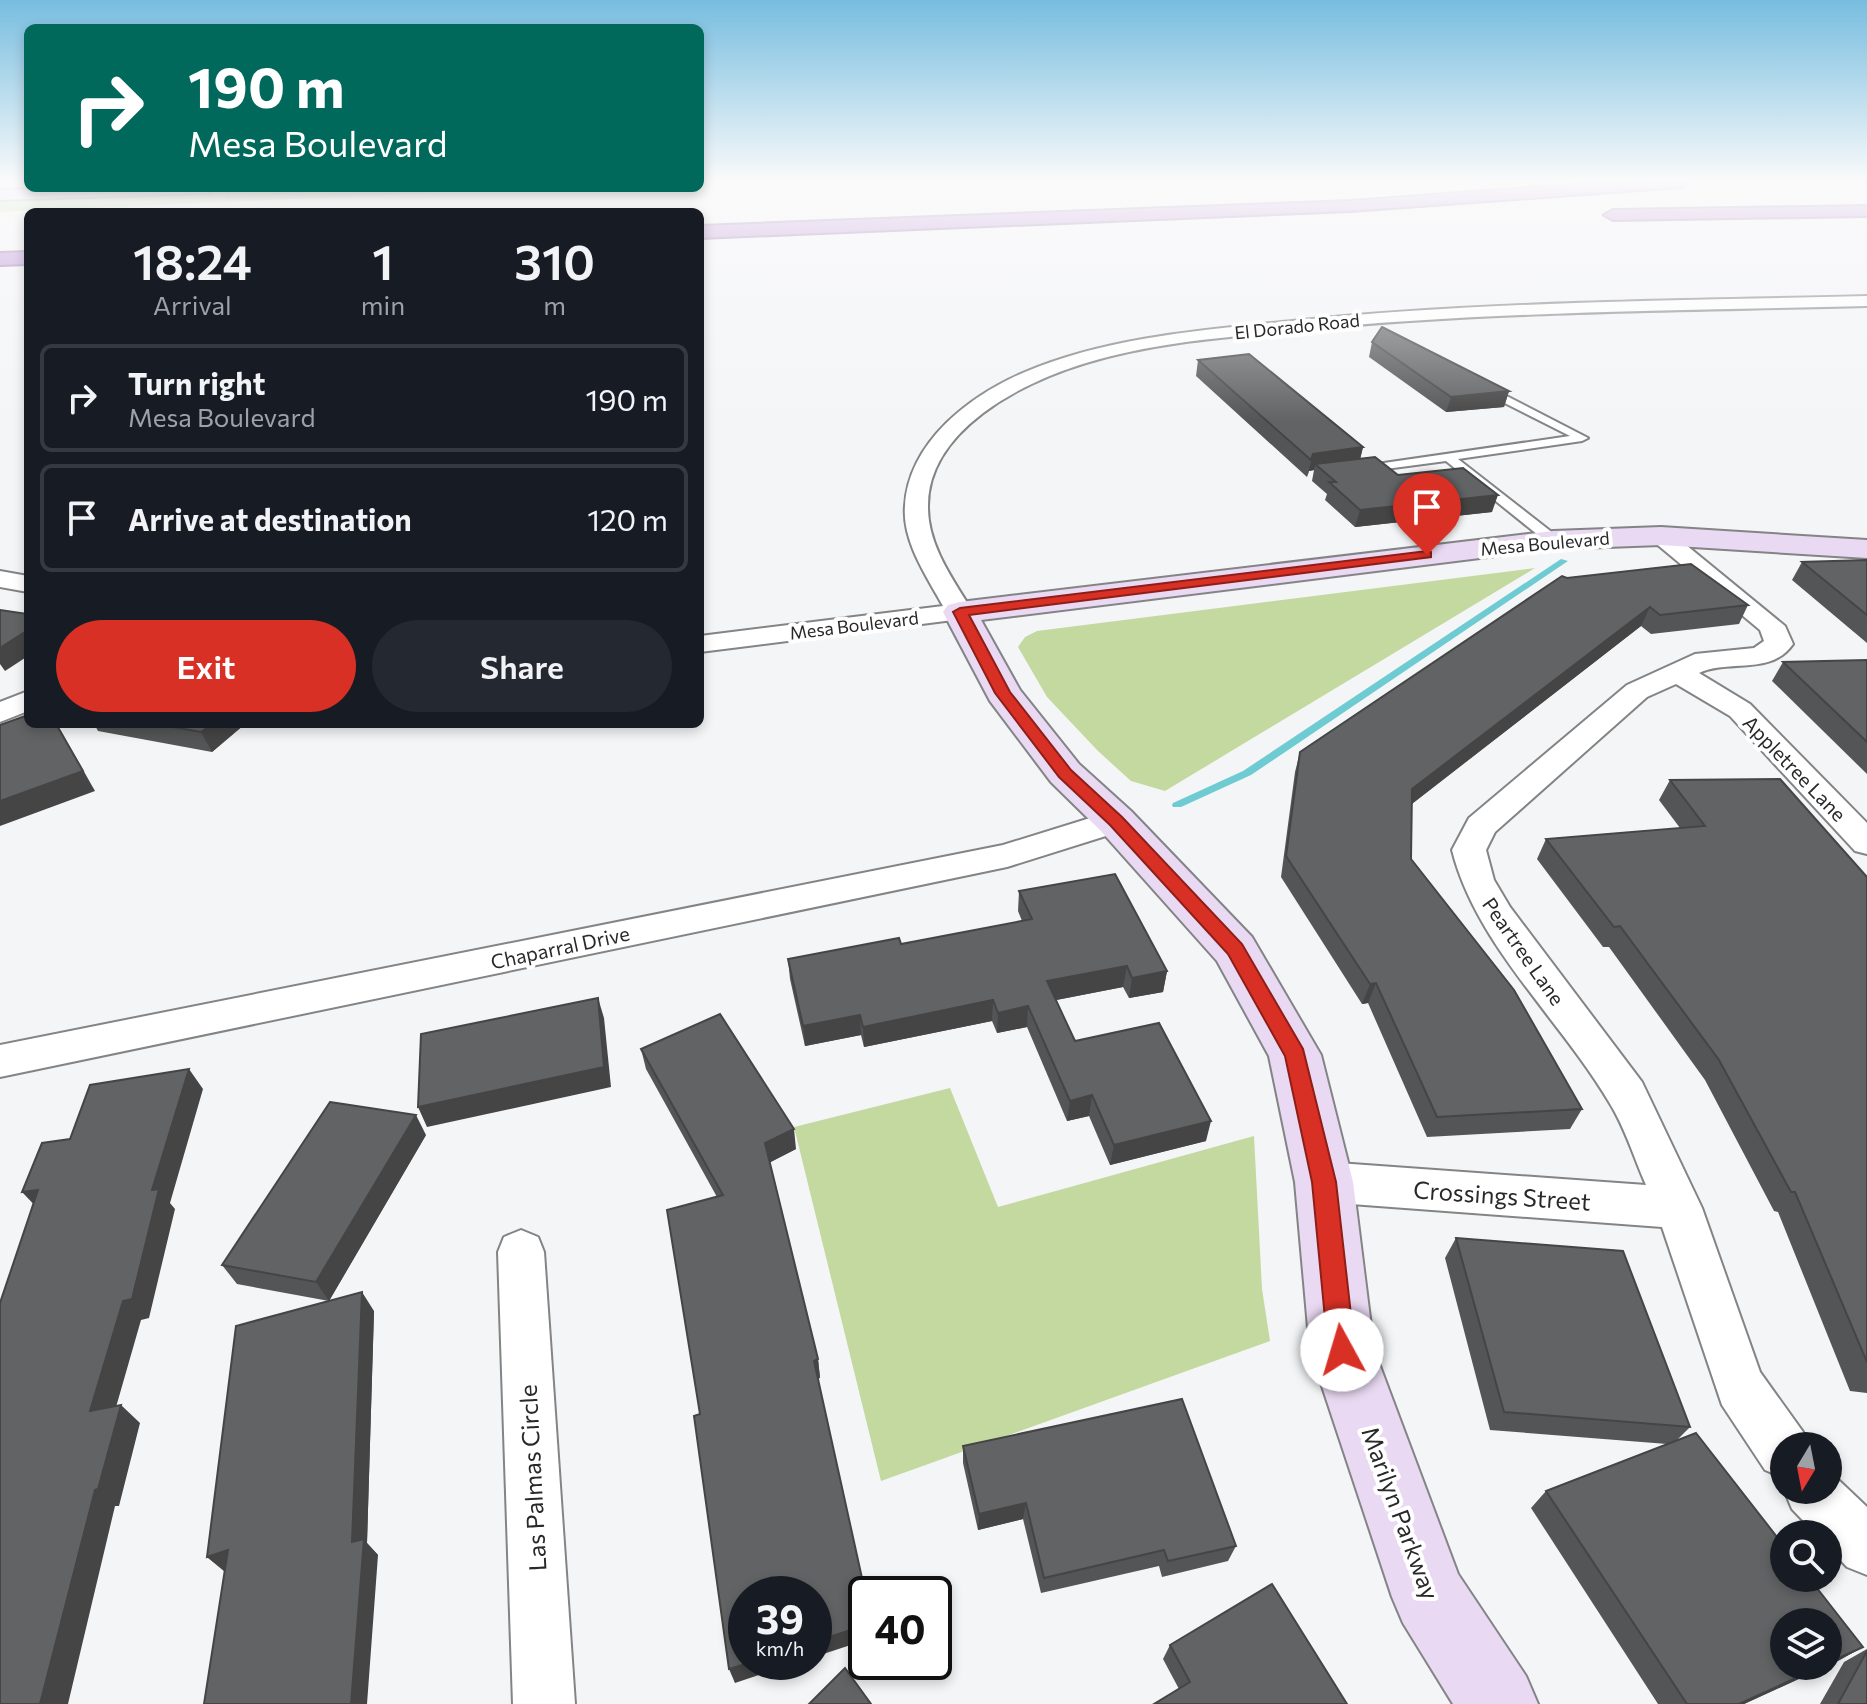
<!DOCTYPE html>
<style>
:root{--surface:#171b24;--page:#242831;--text:#f1f3f6;--muted:#9ea1a6;--line:#363941;--accent:#d93025}
body{margin:0;font-family:Commissioner,sans-serif;background:var(--page);color:var(--text);height:100vh;display:flex;flex-direction:column;font-size:30px;white-space:nowrap}
*{box-sizing:border-box;margin:0}
p{font-size:26px;color:var(--muted)}
.icon{flex:none;width:44px;height:44px;fill:none;stroke:currentColor;stroke-width:2;stroke-linecap:round;stroke-linejoin:round}
.map{position:relative;flex:1;overflow:hidden}
.drawer{position:absolute;left:24px;top:208px;width:680px;height:520px;display:flex;flex-direction:column;background:var(--surface);border-radius:12px;box-shadow:0 4px 12px #0003}
.drawer>*{flex:none}
.guide{position:absolute;left:24px;top:24px;width:680px;height:168px;border-radius:12px;box-shadow:0 4px 12px #0003;background:#00695c;color:#fff;overflow:hidden}
.needle{width:52px;rotate:190deg}
.fabs{position:absolute;left:1770px;top:1432px;display:grid;gap:16px}
.fabs a{display:grid;place-items:center;width:72px;height:72px;border-radius:50%;background:var(--surface);box-shadow:0 4px 12px #0003;font-size:40px}
.speed{position:absolute;left:728px;top:1576px;display:flex;gap:16px;font-size:40px;font-weight:700;text-align:center}
.speed>*{display:grid;place-content:center;width:104px;height:104px;border-radius:50%;background:var(--surface);box-shadow:0 4px 12px #0003;line-height:1}
.speed small{font-size:20px;font-weight:400}
.speed .limit{border:4px solid #111;border-radius:12px;background:#fff;color:#111}
.pin{position:absolute;display:grid;place-items:center;width:68px;height:68px;color:#fff;margin:-82px -34px;border-radius:50% 50% 50% 0;rotate:-45deg;box-shadow:0 0 8px #0007}
.pin .icon{rotate:45deg}
.me{position:absolute;width:88px;margin:-44px;rotate:354deg;stroke-linejoin:round;filter:drop-shadow(0 0 6px #0008)}
.turn{display:flex;align-items:center;gap:28px;height:168px;padding:0 32px;font-size:36px}
.turn .icon{width:104px;height:104px;stroke-width:2.5}
.turn b{display:block;font-size:56px;line-height:68px}
.eta{display:flex;justify-content:space-evenly;align-items:center;height:136px;text-align:center}
.eta b{font-size:48px;font-weight:600;line-height:56px}
.primary-button{display:flex;gap:16px;margin-top:auto;padding:16px 32px}
.primary-button a{flex:1;height:92px;border-radius:48px;background:var(--accent);color:#fff;font-size:32px;font-weight:600;line-height:92px;text-align:center}
.primary-button a+a{background:var(--page);color:var(--text)}
ul{padding:0;list-style:none}
li{display:flex;align-items:center;gap:24px;height:108px;margin:0 16px 12px;padding:0 16px;border:4px solid var(--line);border-radius:12px}
li div{flex:1}
li b{display:block;font-size:30px}
li em{font-style:normal}
.map>svg:first-child{display:block}
.green{fill:#c3d99f}
.lines{fill:none;stroke-linecap:round;stroke-linejoin:round}
.stream{fill:#6ecbd2;fill-rule:evenodd}
.lane-casing{stroke:#838485;stroke-width:4}
.street-casing{stroke:#838485;stroke-width:4}
.secondary-casing{stroke:#838485;stroke-width:4}
.highway-casing{stroke:#846297;stroke-width:4}
.path{stroke:#a2a2a4;stroke-width:2;stroke-dasharray:3 2;stroke-linecap:butt}
.lane{fill:#fff;fill-rule:evenodd}
.street{fill:#fff;fill-rule:evenodd}
.secondary{fill:#e9d9f2;fill-rule:evenodd}
.highway{fill:#b581d2;fill-rule:evenodd}
.wall{fill:#545556}
.shaded-wall{fill:#454546}
.building{fill:#626364;stroke:#454546;stroke-width:2}
.route{fill:#d93025;stroke:#8d1f18;stroke-width:2}
.labels{text-anchor:middle;dominant-baseline:central;stroke-width:8;stroke-linejoin:round;paint-order:stroke}
.far-street-label{font-size:18px;fill:#29292a;stroke:#fff}
.street-label{font-size:20px;fill:#29292a;stroke:#fff}
.near-street-label{font-size:24px;fill:#29292a;stroke:#fff}
</style>
<div class="map">
<svg width="1867" height="1704" viewBox="0 0 1867 1704">
<rect width="100%" height="100%" fill="#f4f5f7"/>
<g class="green">
<path d="M315,188H544L0,212V198Z"/>
<path d="M1535,568L1165,791L1131,781L1098,751L1047,697L1018,647L1025,637L1037,631Z"/>
<path d="M950,1088L998,1207L1254,1136L1262,1289L1270,1341L881,1481L794,1127Z"/>
</g>
<g class="lines">
<path class="stream" d="M1561,559L1568,561L1251,775L1181,807H1173L1172,805L1173,803L1243,771Z"/>
<defs>
<path id="lane" d="M1481,387H1489L1588,438L1582,441L1458,459L1558,537V543H1548L1446,461L1363,472L1357,469L1363,466L1570,436L1481,391Z"/>
<g id="street">
<path d="M1867,296V306C1678,311 1489,311 1301,330C1229,337 1155,342 1086,363C1023,382 926,430 928,508C928,546 954,581 973,612L969,618L700,652V636L943,606C927,577 902,541 905,506C909,441 971,395 1025,372C1108,337 1202,330 1292,321C1483,301 1675,301 1867,296Z"/>
<path d="M1661,529L1669,531L1785,626L1793,644C1771,676 1729,659 1699,673L1750,704L1867,823V854L1855,851L1730,716L1676,684L1647,697L1495,832L1486,850L1494,880L1510,907L1642,1082L1702,1208L1760,1372L1803,1432L1808,1446H1784V1478L1765,1470L1722,1405L1662,1227L1324,1202L1308,1196L1302,1182L1308,1168L1324,1162L1646,1185C1634,1158 1625,1127 1609,1102C1560,1019 1476,945 1452,850L1469,818L1627,685L1695,654L1754,648L1764,641L1760,630L1653,541L1649,536L1653,531Z"/>
<path d="M0,571L28,576V592L0,587Z"/>
<path d="M28,691V711L0,722V702Z"/>
<path d="M1116,810L1128,813L1133,821L1128,829L1007,867L0,1077V1045L1003,845Z"/>
<path d="M521,1230L538,1237L544,1252L575,1704H513L498,1252L504,1237Z"/>
<path d="M1828,1470L1867,1507V1575L1847,1567L1828,1547V1534H1816L1792,1509L1784,1490H1828Z"/>
</g>
<g id="secondary">
<path d="M58,188H216L208,193L0,200V190Z"/>
<path d="M1661,527L1867,540V558L1661,545L1553,549L981,620L1020,690L1079,764L1131,811L1252,937L1321,1055L1353,1182L1374,1350L1458,1574L1526,1676L1538,1704H1453L1403,1623L1392,1597L1310,1350L1295,1182L1269,1056L1217,961L1101,831L1051,782L990,701L943,612L948,605L960,602L1553,531Z"/>
</g>
<g id="highway">
<path d="M1609,182H1690L1682,187L1351,211L700,238V226L1351,201Z"/>
<path d="M1867,206V216L1613,220L1604,215L1613,210Z"/>
<path d="M28,252V264L0,265V253Z"/>
</g>
</defs>
<use href="#lane" class="lane-casing"/>
<use href="#street" class="street-casing"/>
<use href="#secondary" class="secondary-casing"/>
<use href="#highway" class="highway-casing"/>
<g class="path">
<path d="M233,193L267,190"/>
<path d="M227,198L353,188"/>
</g>
<use href="#lane" class="lane"/>
<use href="#street" class="street"/>
<use href="#secondary" class="secondary"/>
<use href="#highway" class="highway"/>
</g>
<g class="wall">
<path d="M1372,342L1509,391L1504,407L1446,412L1369,357Z"/>
<path d="M1198,360L1363,447L1360,459L1398,475L1492,512L1355,527L1325,500L1327,494L1312,481L1314,470L1309,471L1307,477L1196,376Z"/>
<path d="M1867,560V643L1792,580L1802,562Z"/>
<path d="M1567,578L1748,605L1739,624L1651,634L1641,626L1412,804L1411,859L1582,1109L1570,1129L1427,1137L1368,1003L1362,1004L1281,877L1295,772L1300,752Z"/>
<path d="M1867,660V774L1772,681L1783,662Z"/>
<path d="M94,724H245L212,752L98,731Z"/>
<path d="M1670,780L1867,877V1393L1850,1391L1778,1212L1774,1211L1705,1080L1609,947H1603L1537,859L1546,839L1680,828L1659,800Z"/>
<path d="M1019,891L1167,971L1163,992L1129,998L1123,987L1056,1000L1075,1041L1206,1141L1110,1165L1089,1116L1067,1121L1027,1027L997,1033L992,1021L864,1047L861,1035L805,1046L790,979L788,959L901,944L1022,921L1018,911Z"/>
<path d="M641,1049L796,1149L770,1162L818,1359L820,1378H818L735,1683L700,1414L717,1197L646,1069Z"/>
<path d="M426,1135L329,1301L374,1311L367,1543L378,1555L225,1572L207,1557L329,1301L237,1284L222,1265Z"/>
<path d="M1456,1238L1690,1427L1676,1441L1863,1647L1828,1666V1622L1784,1666H1827L1744,1704H1658L1531,1508L1546,1491L1667,1444L1490,1430L1445,1258Z"/>
<path d="M963,1446L1236,1546L1228,1561L1162,1577L1159,1566L1041,1593L1023,1519L978,1530L963,1463Z"/>
<path d="M1170,1645L1347,1704L1179,1689L1163,1659Z"/>
<path d="M1867,1649V1704H1820L1844,1662Z"/>
</g>
<g class="shaded-wall">
<path d="M1509,391L1504,407L1446,412L1451,397Z"/>
<path d="M1363,447L1359,464H1315L1314,470L1309,471L1307,477L1313,454Z"/>
<path d="M1498,495L1492,512L1355,527L1360,510Z"/>
<path d="M1650,607L1641,626L1405,809L1412,789Z"/>
<path d="M28,630V656L5,671L0,664V648Z"/>
<path d="M57,724L95,791L0,826V801Z"/>
<path d="M212,724H245L212,752L201,732Z"/>
<path d="M1127,966L1123,987L1046,1002L1047,981Z"/>
<path d="M1167,971L1163,992L1129,998L1132,978Z"/>
<path d="M1376,983L1368,1003L1362,1004L1370,984Z"/>
<path d="M598,998L604,1018L611,1087L427,1127L418,1107Z"/>
<path d="M993,1000L992,1021L864,1047L863,1027Z"/>
<path d="M1028,1006L1027,1027L997,1033L998,1013Z"/>
<path d="M860,1015L861,1035L805,1046L803,1026Z"/>
<path d="M189,1069L203,1089L170,1203L175,1209L149,1318L141,1320L110,1428L90,1411L152,1190Z"/>
<path d="M1092,1095L1089,1116L1067,1121L1070,1101Z"/>
<path d="M416,1115L426,1135L329,1301L316,1282Z"/>
<path d="M1211,1121L1206,1141L1110,1165L1114,1145Z"/>
<path d="M794,1129L796,1149L769,1163L765,1143Z"/>
<path d="M38,1190L41,1212L22,1192Z"/>
<path d="M362,1292L374,1311L367,1543L378,1555L367,1704H351L352,1542Z"/>
<path d="M818,1359L820,1378L817,1379L814,1361Z"/>
<path d="M121,1405L140,1423L119,1506H115L68,1704H40L95,1490Z"/>
<path d="M1026,1503L1023,1519L978,1530L979,1514Z"/>
<path d="M228,1550L226,1572L207,1557Z"/>
<path d="M866,1625V1640L814,1657V1642Z"/>
<path d="M1863,1647L1838,1661L1828,1666V1663Z"/>
<path d="M752,1662H798L735,1683L729,1669Z"/>
<path d="M1822,1666H1827L1744,1704H1739Z"/>
</g>
<g class="building">
<path d="M1382,327L1509,391L1451,397L1372,342Z"/>
<path d="M1249,354L1363,447L1313,454L1311,460L1198,360Z"/>
<path d="M1375,457L1398,475L1463,468L1498,495L1360,510L1329,482H1336L1315,464Z"/>
<path d="M1867,560V615L1802,562Z"/>
<path d="M1691,564L1748,605L1660,615L1650,607L1412,789L1411,859L1514,990L1582,1109L1437,1117L1376,983L1370,984L1286,856L1300,752L1562,576L1567,578Z"/>
<path d="M0,610L28,614V630L0,648Z"/>
<path d="M1867,660V742L1783,662Z"/>
<path d="M28,715V724H56L83,771L0,801V725Z"/>
<path d="M156,724H212L201,732Z"/>
<path d="M1780,779L1867,877V1362L1795,1192H1791L1719,1060L1620,926L1614,927L1546,839L1705,826L1670,780Z"/>
<path d="M1115,874L1167,971L1132,978L1127,966L1047,981L1075,1041L1159,1023L1211,1121L1114,1145L1092,1095L1070,1101L1028,1006L998,1013L993,1000L863,1027L860,1015L803,1026L788,959L899,938L901,944L1032,919L1019,891Z"/>
<path d="M598,998L604,1067L418,1107L421,1034Z"/>
<path d="M720,1014L794,1129L765,1143L818,1359L814,1361L866,1596V1625L814,1642V1594H746V1662H752L729,1669L694,1416L700,1414L667,1210L723,1195L641,1049Z"/>
<path d="M189,1069L152,1190L159,1189L132,1299L123,1301L90,1411L121,1405L98,1489L95,1490L40,1704H0V1303L38,1190L22,1192L42,1143L70,1139L90,1085Z"/>
<path d="M330,1102L416,1115L316,1282L222,1265Z"/>
<path d="M1456,1238L1623,1251L1690,1427L1504,1412Z"/>
<path d="M362,1292L352,1542L364,1539L351,1704H204L228,1550L207,1557L236,1326Z"/>
<path d="M1182,1399L1236,1546L1168,1561L1164,1550L1044,1578L1026,1503L979,1514L963,1446Z"/>
<path d="M1696,1433L1784,1546V1578H1809L1863,1647L1828,1663V1622H1784V1666H1822L1739,1704H1687L1546,1491Z"/>
<path d="M1272,1584L1347,1704H1154L1190,1682L1170,1645Z"/>
<path d="M1867,1651V1704H1838Z"/>
<path d="M845,1668L871,1704H809Z"/>
</g>
<linearGradient id="sky" x2="0" y2="1"><stop stop-color="#77bddf"/><stop offset="0.43" stop-color="#fafafb"/><stop offset="1" stop-color="#fafafb" stop-opacity="0"/></linearGradient>
<rect width="1867" height="421" fill="url(#sky)"/>
<path class="route" d="M1427,551L1431,552V557L969,615L1010,692L1071,770L1122,817L1242,944L1303,1049L1336,1182L1355,1350L1351,1359L1342,1363L1332,1359L1328,1350L1312,1182L1285,1056L1228,954L1110,825L1059,777L995,693L953,612L960,608Z"/>
<g class="labels">
<g class="far-street-label">
<text transform="translate(1297 326) rotate(-6)">El Dorado Road</text>
<text transform="translate(1545 543) rotate(-5)">Mesa Boulevard</text>
<text transform="translate(854 625) rotate(-7)">Mesa Boulevard</text>
</g>
<g class="street-label">
<text transform="translate(1795 768) rotate(46)">Appletree Lane</text>
<text transform="translate(560 947) rotate(-12)">Chaparral Drive</text>
<text transform="translate(1524 951) rotate(55)">Peartree Lane</text>
</g>
<g class="near-street-label">
<text transform="translate(1502 1195) rotate(4)">Crossings Street</text>
<text transform="translate(532 1478) rotate(-93)">Las Palmas Circle</text>
<text transform="translate(1401 1513) rotate(70)">Marilyn Parkway</text>
</g>
</g>
</svg>
<div class="fabs">
<a><svg class="needle" viewBox="-14 -14 28 28"><path d="M0-13l5 13h-10z" fill="#e53935"/><path d="M0 13l5-13h-10z" fill="#9ea1a6"/></svg></a>
<a><svg class="icon" aria-label="search" viewBox="0 0 24 24"><circle cx="10" cy="10" r="6"/><path d="M15 15l6 6"/></svg></a>
<a><svg class="icon" aria-label="layers" viewBox="0 0 24 24"><path d="M12 4l9 5-9 5-9-5zM3 14l9 5 9-5"/></svg></a>
</div>
<div class="speed"><div>39<small>km/h</small></div><div class="limit">40</div></div>
<div class="pin" style="left:1427px;top:555px;background:#d93025"><svg class="icon" aria-label="arrive" viewBox="0 0 24 24"><path d="M6 21V4h12l-3 4 3 4H6"/></svg></div>
<svg class="me" style="left:1342px;top:1350px" viewBox="-20 -20 40 40"><circle r="19" fill="#fff"/><path d="M0-13L10 11 0 6-10 11z" fill="#d93025"/></svg>
<div class="guide">
<div class="turn"><svg class="icon" aria-label="right" viewBox="0 0 24 24"><path d="M7 20v-9h11M14 6l5 5-5 5"/></svg><div><b>190 m</b>Mesa Boulevard</div></div>
</div>
<section class="drawer">
<div class="eta">
<div><b>18:24</b><p>Arrival</p></div>
<div><b>1</b><p>min</p></div>
<div><b>310</b><p>m</p></div>
</div>
<ul>
<li><svg class="icon" aria-label="right" viewBox="0 0 24 24"><path d="M7 20v-9h11M14 6l5 5-5 5"/></svg><div><b>Turn right</b><p>Mesa Boulevard</p></div><em>190 m</em></li>
<li><svg class="icon" aria-label="arrive" viewBox="0 0 24 24"><path d="M6 21V4h12l-3 4 3 4H6"/></svg><div><b>Arrive at destination</b></div><em>120 m</em></li>
</ul>
<div class="primary-button"><a>Exit</a><a>Share</a></div>
</section>
</div>
